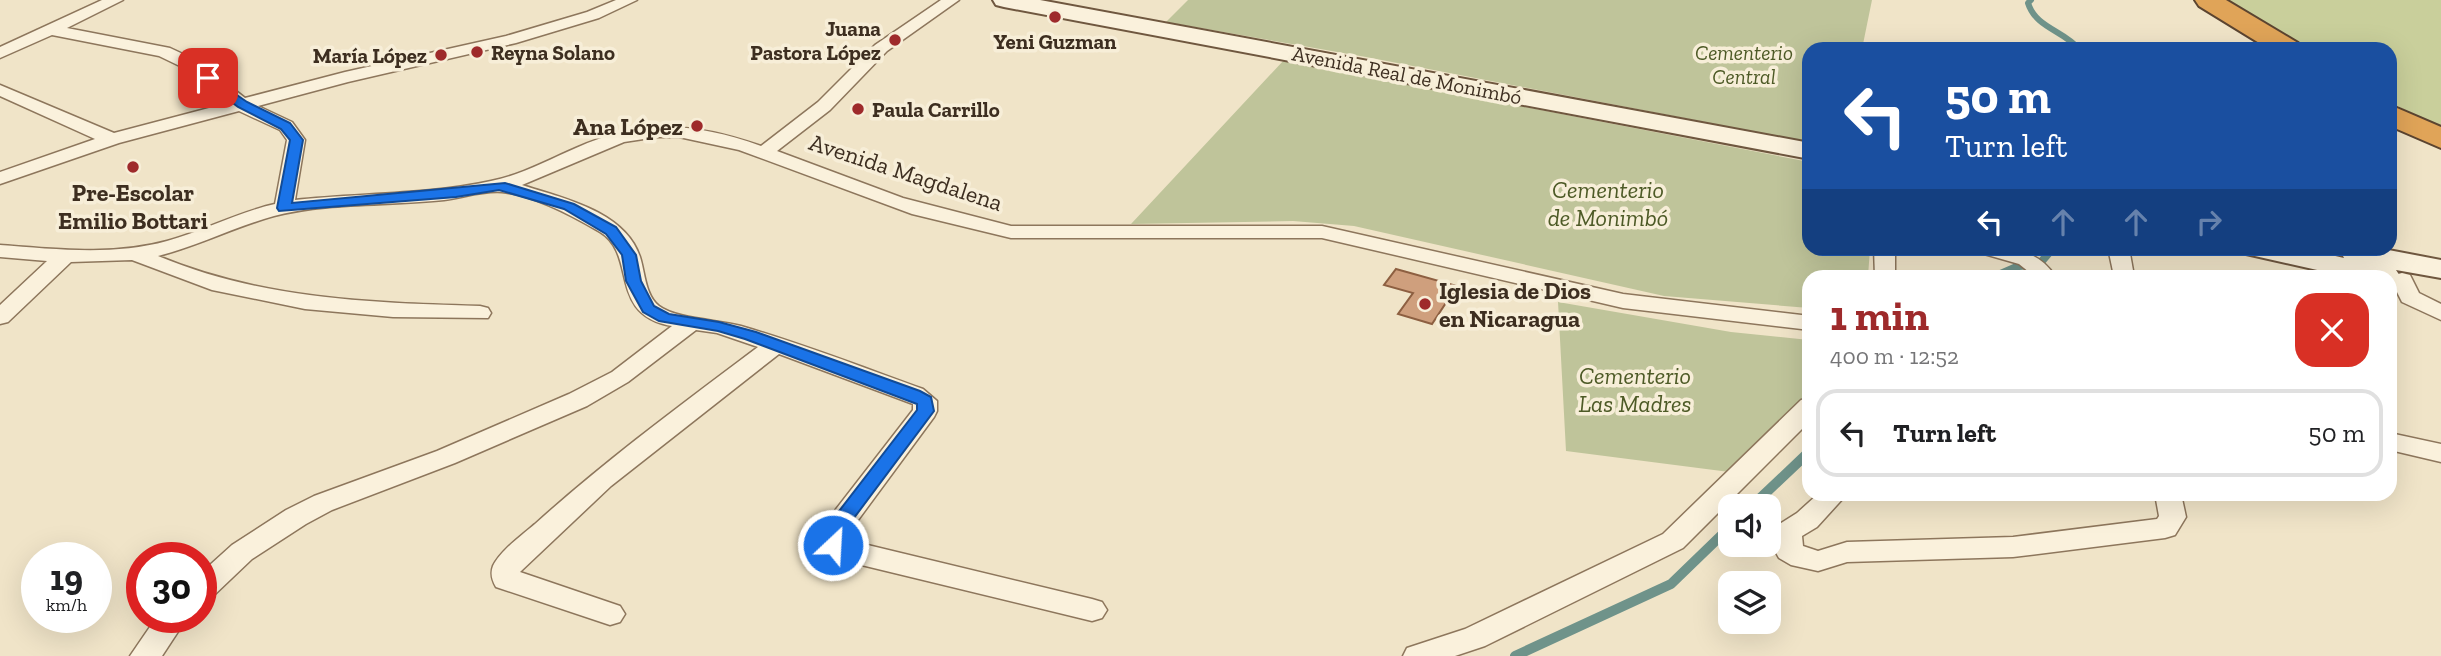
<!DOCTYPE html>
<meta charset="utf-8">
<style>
:root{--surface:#fff;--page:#f6f6f6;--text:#202124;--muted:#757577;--line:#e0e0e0;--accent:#9e2a2b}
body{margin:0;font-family:"Zilla Slab",serif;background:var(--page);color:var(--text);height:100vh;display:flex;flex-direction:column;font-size:26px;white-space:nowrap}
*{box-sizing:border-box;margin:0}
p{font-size:23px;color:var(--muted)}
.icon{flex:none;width:38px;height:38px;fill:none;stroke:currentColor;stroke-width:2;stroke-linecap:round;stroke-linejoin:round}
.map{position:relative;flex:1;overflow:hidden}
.sheet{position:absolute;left:1802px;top:270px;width:595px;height:231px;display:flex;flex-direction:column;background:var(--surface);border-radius:21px;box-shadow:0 7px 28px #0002}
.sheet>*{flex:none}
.hud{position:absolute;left:1802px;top:42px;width:595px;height:214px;border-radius:21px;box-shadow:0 7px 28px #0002;background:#1a4fa0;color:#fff;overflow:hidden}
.tools{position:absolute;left:1718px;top:494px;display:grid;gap:14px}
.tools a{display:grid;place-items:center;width:63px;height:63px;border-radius:14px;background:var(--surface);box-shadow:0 7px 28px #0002;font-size:35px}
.speed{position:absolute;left:21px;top:542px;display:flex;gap:14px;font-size:35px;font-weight:700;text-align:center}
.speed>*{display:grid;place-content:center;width:91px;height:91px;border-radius:50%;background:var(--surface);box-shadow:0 7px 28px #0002;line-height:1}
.speed small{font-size:18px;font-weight:400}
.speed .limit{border:10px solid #d22;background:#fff;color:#111}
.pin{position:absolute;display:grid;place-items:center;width:60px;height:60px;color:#fff;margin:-30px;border-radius:14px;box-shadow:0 4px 10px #0006}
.me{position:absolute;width:77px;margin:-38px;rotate:25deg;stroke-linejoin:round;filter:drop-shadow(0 0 5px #0008)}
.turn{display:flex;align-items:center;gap:24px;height:147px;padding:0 28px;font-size:32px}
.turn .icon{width:91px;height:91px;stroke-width:2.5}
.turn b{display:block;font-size:49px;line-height:60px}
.lanes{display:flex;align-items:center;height:66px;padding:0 28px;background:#0003;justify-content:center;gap:35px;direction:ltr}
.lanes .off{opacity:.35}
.round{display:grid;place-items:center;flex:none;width:74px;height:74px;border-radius:21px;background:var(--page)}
.overview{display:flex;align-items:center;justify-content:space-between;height:119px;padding:0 28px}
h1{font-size:42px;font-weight:700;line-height:52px;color:var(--accent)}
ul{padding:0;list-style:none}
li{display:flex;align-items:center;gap:21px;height:88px;margin:0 14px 10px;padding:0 14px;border:4px solid var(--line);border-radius:21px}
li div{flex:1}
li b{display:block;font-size:26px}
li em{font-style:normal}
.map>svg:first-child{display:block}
.green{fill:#c9cf9b}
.cemetery{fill:#bfc49a}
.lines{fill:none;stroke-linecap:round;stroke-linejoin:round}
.stream-far2{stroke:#6f938a;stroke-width:6}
.stream-far1{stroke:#6f938a;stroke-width:8}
.stream{stroke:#6f938a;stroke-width:10}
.building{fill:#cf9f7d;stroke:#8d5f41;stroke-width:2}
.street-casing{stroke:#8d765c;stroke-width:3}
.secondary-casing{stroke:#6f573f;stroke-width:4}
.highway-casing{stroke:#5b4430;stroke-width:4}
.street{fill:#faf1dc;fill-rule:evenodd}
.secondary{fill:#faf1dc;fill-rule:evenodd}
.highway{fill:#e0a458;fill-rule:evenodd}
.route{fill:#1a73e8;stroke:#114b97;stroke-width:2}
.poi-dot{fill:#9e2a2b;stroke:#f7eed8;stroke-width:2.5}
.labels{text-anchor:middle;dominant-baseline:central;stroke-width:7;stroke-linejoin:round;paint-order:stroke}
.far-poi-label{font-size:21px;font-weight:bold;fill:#3d2e20;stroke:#f7eed8;text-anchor:end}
.far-park-label{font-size:21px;font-style:italic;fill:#4d5a26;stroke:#f7eed8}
.far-street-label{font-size:21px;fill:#3d2e20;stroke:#f7eed8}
.poi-label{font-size:24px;font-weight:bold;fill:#3d2e20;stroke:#f7eed8;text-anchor:end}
.street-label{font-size:24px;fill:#3d2e20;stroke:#f7eed8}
.park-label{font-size:24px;font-style:italic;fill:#4d5a26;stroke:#f7eed8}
</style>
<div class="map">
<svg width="2441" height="656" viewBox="0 0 2441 656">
<rect width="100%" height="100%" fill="#f0e4c8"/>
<path class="green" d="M2208,0H2441V127L2391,103L2390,49H2288Z"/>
<g class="cemetery">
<path d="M1188,0H1872L1862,49H1810L1809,142L1366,57L1166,22Z"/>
<path d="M1284,60L1809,162L1810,248L1870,249L1868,276H1810L1809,308L1664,296L1354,226L1293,221L1131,224Z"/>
<path d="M1558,302L1731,332L1809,340V402L1745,474L1566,451Z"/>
</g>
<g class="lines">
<path class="stream-far2" d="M2031,0L2028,3C2036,28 2063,30 2079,49"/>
<g class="stream-far1">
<path d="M2042,261L2053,248"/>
<path d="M1996,276L2019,266L2030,265"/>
</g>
<g class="stream">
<path d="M1752,506L1810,451"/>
<path d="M1515,656L1671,584L1731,526"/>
</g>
</g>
<path class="building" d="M1396,269L1457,286L1432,324L1398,314L1413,293L1384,285Z"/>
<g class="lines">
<defs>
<g id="street">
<path d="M102,0H123L67,28L170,48L198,61L245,98L345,72L506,36L587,12L616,0H637L599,18L516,43L348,82L258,106L292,122L305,140L295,200C360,193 427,195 491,181C521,175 548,160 576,148C642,119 693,122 761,146L818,102L875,45L941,0H959L887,51L830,110L777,151L903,198L1011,226H1322L1623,294L1810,316V330L1623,308L1322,238H1011L912,214L739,150L679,137H657L624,142L522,185C562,198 625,211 640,257C645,272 645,295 659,306C676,319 719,320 741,326C803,344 862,367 923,389L937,401V411L934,417L847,535V540L1092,599L1102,602L1107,610L1102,618L1092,621L849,562C830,556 810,548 823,526L913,410V404L779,354L611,486L520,572L620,606L625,614L620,622L610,625L496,587C492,580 490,574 493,566C500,551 522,535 535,524C606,460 682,404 758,347L717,333L696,330L628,382L587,406L455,463L332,510L306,524L252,559L211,598L201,601V573L232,545L286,510L314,496L437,451L569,394L612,372L672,326C607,315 638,255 600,232C573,216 533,195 502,192C484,190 461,198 444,200C388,206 328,202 274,216C234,227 198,246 158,256C261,299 370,303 480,306L488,308L491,313L488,318L393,317L305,309L212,290L132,260L71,262L8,322L0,324V305L47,261L0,257V245C55,249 113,256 167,241C204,231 238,212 275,204L287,140L280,130L239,111L119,143L0,184V172L95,139L0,96V85L114,133L228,103L186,69L159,56L52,35L0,58V47Z"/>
<path d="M1874,248H1895V276H1875Z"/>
<path d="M1974,248C2006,248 2035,246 2055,276H2034L2019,264L1977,252Z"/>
<path d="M2108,248H2129L2134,276H2114Z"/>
<path d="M2402,273L2410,275L2419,293L2441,304V320L2402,302L2391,280L2394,275Z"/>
<path d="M1810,398V421L1683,548L1485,646L1455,656H1403L1407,648L1465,629L1663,534L1801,400Z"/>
<path d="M2390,433L2441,444V462L2390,450Z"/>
<path d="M1818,494H1847L1817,527L1802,536L1803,546L1818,551L1847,542L2013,537L2157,519L2159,516L2155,494H2181L2186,517L2175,535L2165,538L2013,557L1847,562L1818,571L1791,565L1779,558L1775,551L1774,532L1778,525L1797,513Z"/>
<path d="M156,618H187L162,656H130Z"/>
</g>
<g id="secondary">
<path d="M993,0H1040L1810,143V159L1004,7L996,5Z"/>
<path d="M2242,248H2301L2344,258L2342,254L2345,248H2378L2441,260V278L2396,270L2400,276L2395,283L2390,284V276H2344L2246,254Z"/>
</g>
<g id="highway">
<path d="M2195,0H2226L2298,43L2302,49H2269L2199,6Z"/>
<path d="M2390,105L2441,127V148L2390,126Z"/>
</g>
</defs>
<use href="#street" class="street-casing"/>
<use href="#secondary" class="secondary-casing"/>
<use href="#highway" class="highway-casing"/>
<use href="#street" class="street"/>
<use href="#secondary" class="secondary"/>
<use href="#highway" class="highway"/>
</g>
<path class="route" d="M208,75L247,102L290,123L303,140L292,203L505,183L574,204L616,227L636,255L641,281L654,306L669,314L719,322L756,332L920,391L931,397L934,411L842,534L840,550H826L823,533L826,528L917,410V404L745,339L718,331L659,321L643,312L626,281L622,255L606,234L564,209L499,190L456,197L279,211L277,208L290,140L281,129L238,107L204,81V76Z"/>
<g class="poi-dot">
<circle cx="1055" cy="17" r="7"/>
<circle cx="895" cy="40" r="7"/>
<circle cx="477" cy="52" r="7"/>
<circle cx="441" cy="55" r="7"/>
<circle cx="858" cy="109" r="7"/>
<circle cx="697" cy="126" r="7"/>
<circle cx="133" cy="167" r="7"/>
<circle cx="1425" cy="304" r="7"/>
</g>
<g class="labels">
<g class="far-poi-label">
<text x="881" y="28">Juana<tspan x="881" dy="24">Pastora López</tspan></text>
<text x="1055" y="41" text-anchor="middle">Yeni Guzman</text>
<text x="491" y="52" text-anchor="start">Reyna Solano</text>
<text x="427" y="55">María López</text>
<text x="872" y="109" text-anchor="start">Paula Carrillo</text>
</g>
<g class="far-park-label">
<text x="1744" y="52">Cementerio<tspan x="1744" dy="24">Central</tspan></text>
</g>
<g class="far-street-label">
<text transform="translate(1407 75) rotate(11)">Avenida Real de Monimbó</text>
</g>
<g class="poi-label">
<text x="683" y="126">Ana López</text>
<text x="133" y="192" text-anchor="middle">Pre-Escolar<tspan x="133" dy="28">Emilio Bottari</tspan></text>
<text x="1439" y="290" text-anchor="start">Iglesia de Dios<tspan x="1439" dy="28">en Nicaragua</tspan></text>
</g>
<g class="street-label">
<text transform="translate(906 172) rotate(18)">Avenida Magdalena</text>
</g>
<g class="park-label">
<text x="1608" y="189">Cementerio<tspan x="1608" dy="28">de Monimbó</tspan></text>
<text x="1635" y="375">Cementerio<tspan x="1635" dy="28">Las Madres</tspan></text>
</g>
</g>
</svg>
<div class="tools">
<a><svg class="icon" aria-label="sound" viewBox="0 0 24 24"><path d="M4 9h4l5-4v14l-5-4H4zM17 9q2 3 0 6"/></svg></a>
<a><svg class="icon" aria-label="layers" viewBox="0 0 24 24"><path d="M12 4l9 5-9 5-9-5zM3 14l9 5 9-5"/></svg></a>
</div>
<div class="speed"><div>19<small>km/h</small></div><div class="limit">30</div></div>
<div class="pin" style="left:208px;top:78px;background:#d93025"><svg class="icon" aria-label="arrive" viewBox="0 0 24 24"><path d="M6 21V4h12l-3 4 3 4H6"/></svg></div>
<svg class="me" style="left:833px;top:545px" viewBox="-20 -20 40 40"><circle r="17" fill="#1a73e8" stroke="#fff" stroke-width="3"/><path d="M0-11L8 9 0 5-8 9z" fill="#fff"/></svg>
<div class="hud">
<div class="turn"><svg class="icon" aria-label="left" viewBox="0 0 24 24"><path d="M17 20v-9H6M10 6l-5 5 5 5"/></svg><div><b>50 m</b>Turn left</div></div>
<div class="lanes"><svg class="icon" aria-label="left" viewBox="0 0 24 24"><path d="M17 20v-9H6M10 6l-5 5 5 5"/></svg><svg class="icon off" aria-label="ahead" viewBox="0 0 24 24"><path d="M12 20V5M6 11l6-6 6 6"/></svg><svg class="icon off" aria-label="ahead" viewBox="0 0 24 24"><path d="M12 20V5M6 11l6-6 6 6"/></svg><svg class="icon off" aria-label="right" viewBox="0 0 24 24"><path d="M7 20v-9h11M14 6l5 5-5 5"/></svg></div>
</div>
<section class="sheet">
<div class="overview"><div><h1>1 min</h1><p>400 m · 12:52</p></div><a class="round" style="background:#d93025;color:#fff"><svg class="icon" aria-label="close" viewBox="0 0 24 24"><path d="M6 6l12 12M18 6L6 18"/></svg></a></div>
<ul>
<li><svg class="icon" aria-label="left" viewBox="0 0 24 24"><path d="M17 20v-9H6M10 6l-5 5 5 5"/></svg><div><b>Turn left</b></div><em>50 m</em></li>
</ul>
</section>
</div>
